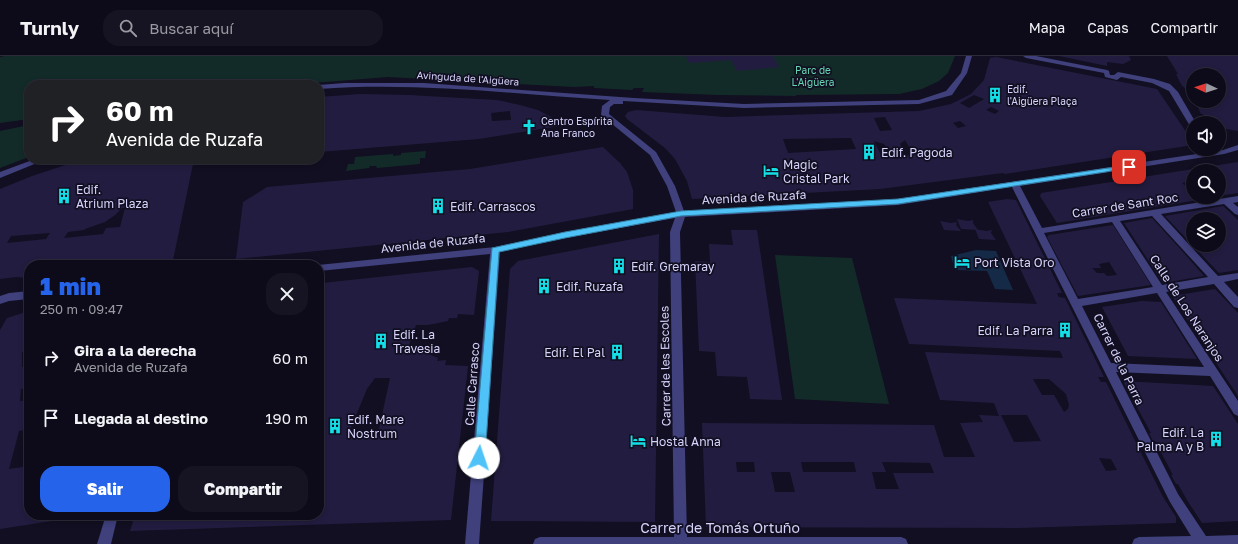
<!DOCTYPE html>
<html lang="es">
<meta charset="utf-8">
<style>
:root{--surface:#0d0b19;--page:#161422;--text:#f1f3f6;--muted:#9a9ba2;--line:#2d2b38;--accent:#2563eb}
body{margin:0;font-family:"Golos Text",sans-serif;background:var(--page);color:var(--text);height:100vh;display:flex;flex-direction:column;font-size:15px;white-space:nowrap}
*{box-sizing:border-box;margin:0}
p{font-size:13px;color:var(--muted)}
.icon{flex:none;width:22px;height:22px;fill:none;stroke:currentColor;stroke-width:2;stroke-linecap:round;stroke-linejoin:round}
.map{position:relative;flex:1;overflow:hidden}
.side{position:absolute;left:24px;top:204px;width:300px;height:260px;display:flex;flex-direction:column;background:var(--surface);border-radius:16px;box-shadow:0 2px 6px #0003,0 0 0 1px var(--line)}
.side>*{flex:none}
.banner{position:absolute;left:24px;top:24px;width:300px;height:84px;border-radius:16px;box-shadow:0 2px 6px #0003,0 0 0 1px var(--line);background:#202124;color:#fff;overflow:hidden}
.needle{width:26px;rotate:274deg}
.buttons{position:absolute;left:1186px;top:12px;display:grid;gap:8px}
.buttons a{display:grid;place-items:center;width:40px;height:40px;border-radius:50%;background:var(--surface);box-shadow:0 2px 6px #0003,0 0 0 1px var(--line);font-size:20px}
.pin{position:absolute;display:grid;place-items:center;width:34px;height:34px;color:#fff;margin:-17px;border-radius:8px;box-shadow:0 2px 6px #0006}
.me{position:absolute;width:44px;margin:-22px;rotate:4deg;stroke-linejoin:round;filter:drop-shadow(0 0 3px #0008)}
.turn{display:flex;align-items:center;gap:14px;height:84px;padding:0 16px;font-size:18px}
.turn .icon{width:52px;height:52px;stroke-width:2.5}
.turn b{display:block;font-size:28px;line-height:34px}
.round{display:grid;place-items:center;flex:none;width:42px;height:42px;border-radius:16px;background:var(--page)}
.overview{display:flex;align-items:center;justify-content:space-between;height:68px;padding:0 16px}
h1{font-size:24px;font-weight:800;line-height:30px;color:var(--accent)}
.primary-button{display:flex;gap:8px;margin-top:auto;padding:8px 16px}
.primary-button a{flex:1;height:46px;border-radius:16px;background:var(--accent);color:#fff;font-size:16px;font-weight:800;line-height:46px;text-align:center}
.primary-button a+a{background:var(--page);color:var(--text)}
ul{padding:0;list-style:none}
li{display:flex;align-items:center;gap:12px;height:60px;padding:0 16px}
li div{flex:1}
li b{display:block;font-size:15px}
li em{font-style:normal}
header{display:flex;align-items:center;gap:24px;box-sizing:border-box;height:56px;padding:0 20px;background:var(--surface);border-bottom:1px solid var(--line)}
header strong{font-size:19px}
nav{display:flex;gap:22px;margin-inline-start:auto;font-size:14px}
.search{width:280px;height:36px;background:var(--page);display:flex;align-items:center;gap:10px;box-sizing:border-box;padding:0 14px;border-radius:16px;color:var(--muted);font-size:15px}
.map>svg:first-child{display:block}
.green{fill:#132b28}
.water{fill:#142a47}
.building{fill:#221d40;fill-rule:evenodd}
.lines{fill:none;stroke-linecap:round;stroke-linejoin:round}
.minor{fill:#3f407c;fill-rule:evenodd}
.route{fill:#4fc3f7;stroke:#337fa1}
.labels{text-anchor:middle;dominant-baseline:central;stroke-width:3.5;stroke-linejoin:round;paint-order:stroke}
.far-park-label{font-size:10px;fill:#66d5b2;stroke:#110f21}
.far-street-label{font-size:10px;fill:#d6d3fb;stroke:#110f21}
.far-poi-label{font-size:10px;fill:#d6d3fb;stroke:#110f21;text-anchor:start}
.poi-label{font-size:12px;fill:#d6d3fb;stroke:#110f21;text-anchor:start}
.street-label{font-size:12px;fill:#d6d3fb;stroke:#110f21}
.near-street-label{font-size:14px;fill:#d6d3fb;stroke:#110f21}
</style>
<header>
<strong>Turnly</strong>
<div class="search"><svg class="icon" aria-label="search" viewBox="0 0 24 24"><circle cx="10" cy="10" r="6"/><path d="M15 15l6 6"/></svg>Buscar aquí</div>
<nav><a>Mapa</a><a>Capas</a><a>Compartir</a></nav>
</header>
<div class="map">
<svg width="1238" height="488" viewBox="0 0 1238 488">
<rect width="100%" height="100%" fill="#110f21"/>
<g class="green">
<path d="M5,0H955L948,17L939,25L922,33L899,38L796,39V40L718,39L642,36L644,32H634L632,34L594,32V30L574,31L388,21L288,29H29V63L0,67V1Z"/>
<path d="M29,69V101L0,112V75Z"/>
<path d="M426,95L425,102H420V108L377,112L376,110H370L369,112L346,115L348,108H354L355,101L393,98V100L401,99V97Z"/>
<path d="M775,199L852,202L889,348L795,343Z"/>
</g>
<path class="water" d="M976,194L996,195L1013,234L995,233L987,215L955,214L951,200Z"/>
<g class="building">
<path d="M686,0H773L779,11L737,15L731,4L689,7Z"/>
<path d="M1059,0H1129L1131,4L1123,8L1107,6V10Z"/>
<path d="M1167,0H1238V75L1220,72L1219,67L1209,66L1203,58H1201L1195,45H1219V19H1193V44L1190,41L1184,31L1182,30L1176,18H1178Z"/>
<path d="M996,1L1157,33L1193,86V89L1005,118L1003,117L880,133L692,143L687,125L675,103L665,92L627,63L625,60L628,56L636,54L725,61L919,55L951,48L971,38L984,24L990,2ZM974,39L984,43L969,52L960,47ZM991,51L999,55L995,58L986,54ZM885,61L892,74L880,75L874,62ZM960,65L966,70L958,72L953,67ZM851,82L856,93L788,97L783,83ZM905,84L914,99L882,101L874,85L884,88L888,94L903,93L900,88Z"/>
<path d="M263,24V29H246V28Z"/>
<path d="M360,38L409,39L497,44L520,49L538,54L566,69L479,83L319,96V41ZM510,55L511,64L492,65L491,57Z"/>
<path d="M603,91L620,107L627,116L633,134V153L508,176L236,203L243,146L267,131L470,113Z"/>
<path d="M84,103H194L172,209H29V222L16,221L0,223V133L32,120ZM122,152H125L120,171L106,172L103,178L64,182L68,176L84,174L85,173L105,166L115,159ZM50,177L46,183L7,187L11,180Z"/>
<path d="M1238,106V137L1219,140V115H1193V129L1189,126L1182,127L1187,131L1193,130V141L1210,142L1057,167L1040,140L1041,137Z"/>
<path d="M1007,143L1016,144L1062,237H1057L1059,241L1065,242L1104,321H1098L1101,326H1106L1163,441L1176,461V467L1019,472L706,471L702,367L934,369L944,401H975L960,367L983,366L979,359L999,360L994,347L940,344L925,296L1063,302L1060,295L909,288L894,242L1037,248L988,146ZM1033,323H1049L1066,338L1069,349L1068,353L1064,356L1054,339H1042ZM1001,359H1027L1041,385L1014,386ZM1099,402L1111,403L1117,414L1106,415ZM736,406H754L755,416H737ZM801,406H854L856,416H803ZM882,406L930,407L934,417H893L899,433H876L872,416H886ZM771,416H790L795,436H775Z"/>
<path d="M1223,150L1238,164V214L1219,217L1165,160ZM1193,163H1219V189H1193Z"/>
<path d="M1152,162L1182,195L1204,220L1163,227L1124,167Z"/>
<path d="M957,163L968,165L973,164V167L978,174L961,173Z"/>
<path d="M940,165L951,167L957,166L956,169L961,175L944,174Z"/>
<path d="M1113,169L1151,229L1078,240L1047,181L1049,179ZM1109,206L1117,219L1107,220L1104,217H1097L1092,212H1101L1099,208Z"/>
<path d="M975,173L986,175L992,174L991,177L996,184L979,183Z"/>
<path d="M731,174H757L782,344L750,343L747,321L717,320L715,296L699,295L695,205L710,206L709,188L733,189Z"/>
<path d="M659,178L655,466L491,465L510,213L518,205Z"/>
<path d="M472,211L479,215L474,259L458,258L457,262H449L448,265L428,269H416L407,295H421L438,302L437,305L446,304L445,309L468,310L451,464L130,475L135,459H319V243L322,227ZM375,322H390L377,382L347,381L367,333Z"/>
<path d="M1215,233L1238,257V340L1172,240Z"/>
<path d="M1142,245L1161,246L1197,303L1128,300L1102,251Z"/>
<path d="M29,255V295L22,296V311L29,310V332L21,333L20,345L29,344V373L19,375L9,413L29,410V459H79L78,461L0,473V274L7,262Z"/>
<path d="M1123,325L1213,330L1238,368V465L1202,467L1187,444L1178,428H1176L1171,419H1173L1155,385H1153L1149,377H1151Z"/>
</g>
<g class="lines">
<g class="minor">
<path d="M966,0H972L967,17L952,39L919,48L744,52L623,45V48H614L610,51L609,58L656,96L675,130L684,155L898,143L1223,94L1238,89V94L1224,98L1020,130L1042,172L1238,140V146L1233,147L1238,151V159L1235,158L1224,148L1161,158L1218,220L1238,217V223L1224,226L1238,241V252L1234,251L1214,228L1166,236L1238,345V360L1234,358L1210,320L1116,316L1178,438L1206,480L1238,479V488H1132L1134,483L1139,481L1191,480L1170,446L1012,131L898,149L685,161L680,176L687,481H901L906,483L908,488H533L535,483L540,481H674L670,176L675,162L565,182L500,196L479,488H465L490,198L319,215V209H318L495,191L565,176L676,156L667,130L650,99L601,59L602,50L610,44C514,38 416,26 319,33L318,29L345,27H424L634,42L744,48L919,44L946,35L961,17ZM1152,160L1208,221L1162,229L1120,165ZM1112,166L1153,231L1078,243L1044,177ZM1157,237L1204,311L1111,307L1082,250Z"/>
<path d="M1023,0H1036L1107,14L1109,15L1110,19H1114L1118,16L1154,23L1170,28L1178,36L1196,67H1193V70H1190L1169,35L1152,27L1121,21L1117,24L1105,21L1104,17L1026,2Z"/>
<path d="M35,103H47L0,122V116Z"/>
<path d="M29,235V243L9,245L0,248V240L9,237Z"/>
<path d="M106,459H118L111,488H97Z"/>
</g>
</g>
<path class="route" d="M1129,109L1133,111L1131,112L898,148L681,160L565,182L499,196L485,402L483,406L479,407L475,406L474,402L492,192L565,176L681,155L898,143Z"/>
<defs>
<symbol id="building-bare" viewBox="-9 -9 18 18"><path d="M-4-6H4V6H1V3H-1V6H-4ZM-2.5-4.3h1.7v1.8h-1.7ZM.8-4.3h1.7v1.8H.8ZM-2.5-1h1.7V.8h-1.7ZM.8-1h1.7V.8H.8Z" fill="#14dee6" stroke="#110f21" stroke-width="2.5" paint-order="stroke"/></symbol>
<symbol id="church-bare" viewBox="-9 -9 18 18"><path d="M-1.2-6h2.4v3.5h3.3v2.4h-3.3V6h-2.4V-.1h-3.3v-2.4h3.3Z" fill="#14dee6" stroke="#110f21" stroke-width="2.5" paint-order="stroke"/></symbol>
<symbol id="hotel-bare" viewBox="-9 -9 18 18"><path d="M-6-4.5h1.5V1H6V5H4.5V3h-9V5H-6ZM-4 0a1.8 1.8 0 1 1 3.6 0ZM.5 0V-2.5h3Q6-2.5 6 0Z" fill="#14dee6" stroke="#110f21" stroke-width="2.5" paint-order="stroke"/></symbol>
</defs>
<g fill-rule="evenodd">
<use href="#building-bare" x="984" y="28" width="22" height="22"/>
<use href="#church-bare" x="518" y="60" width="22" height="22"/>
<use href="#building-bare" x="858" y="85" width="22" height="22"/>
<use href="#hotel-bare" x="760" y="104" width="22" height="22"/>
<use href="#building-bare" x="53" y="129" width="22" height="22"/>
<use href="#building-bare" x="427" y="139" width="22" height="22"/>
<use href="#hotel-bare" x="951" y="195" width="22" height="22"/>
<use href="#building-bare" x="608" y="199" width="22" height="22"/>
<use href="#building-bare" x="533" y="219" width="22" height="22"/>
<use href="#building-bare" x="1054" y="263" width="22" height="22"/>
<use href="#building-bare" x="370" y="274" width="22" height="22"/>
<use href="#building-bare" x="606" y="285" width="22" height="22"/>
<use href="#building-bare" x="324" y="359" width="22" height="22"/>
<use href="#building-bare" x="1205" y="372" width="22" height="22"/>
<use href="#hotel-bare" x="627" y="374" width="22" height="22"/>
</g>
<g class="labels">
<g class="far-park-label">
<text x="813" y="14">Parc de<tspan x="813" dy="12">L'Aigüera</tspan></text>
</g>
<g class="far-street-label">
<text transform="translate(468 22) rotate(4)">Avinguda de l'Aigüera</text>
</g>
<g class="far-poi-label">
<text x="1007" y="33">Edif.<tspan x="1007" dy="12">l'Aigüera Plaça</tspan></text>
<text x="541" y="65">Centro Espírita<tspan x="541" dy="12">Ana Franco</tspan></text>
</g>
<g class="poi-label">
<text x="881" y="96">Edif. Pagoda</text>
<text x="783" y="108">Magic<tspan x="783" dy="14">Cristal Park</tspan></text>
<text x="76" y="133">Edif.<tspan x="76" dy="14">Atrium Plaza</tspan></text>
<text x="450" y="150">Edif. Carrascos</text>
<text x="974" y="206">Port Vista Oro</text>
<text x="631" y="210">Edif. Gremaray</text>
<text x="556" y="230">Edif. Ruzafa</text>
<text x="1053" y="274" text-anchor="end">Edif. La Parra</text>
<text x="393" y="278">Edif. La<tspan x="393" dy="14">Travesia</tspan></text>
<text x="605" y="296" text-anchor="end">Edif. El Pal</text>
<text x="347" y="363">Edif. Mare<tspan x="347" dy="14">Nostrum</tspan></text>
<text x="1204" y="376" text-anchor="end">Edif. La<tspan x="1204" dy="14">Palma A y B</tspan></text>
<text x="650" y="385">Hostal Anna</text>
</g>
<g class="street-label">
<text transform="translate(754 141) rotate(-3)">Avenida de Ruzafa</text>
<text transform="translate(1125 149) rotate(-9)">Carrer de Sant Roc</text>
<text transform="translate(433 187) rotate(-6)">Avenida de Ruzafa</text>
<text transform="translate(1187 252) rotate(57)">Calle de Los Naranjos</text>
<text transform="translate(1119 303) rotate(64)">Carrer de la Parra</text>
<text transform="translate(665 310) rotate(-91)">Carrer de les Escoles</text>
<text transform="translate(472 328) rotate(-86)">Calle Carrasco</text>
</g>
<g class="near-street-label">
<text x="720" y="471">Carrer de Tomás Ortuño</text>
</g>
</g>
</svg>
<div class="buttons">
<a><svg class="needle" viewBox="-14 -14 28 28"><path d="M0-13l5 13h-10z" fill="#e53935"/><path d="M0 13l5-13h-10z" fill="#9a9ba2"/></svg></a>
<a><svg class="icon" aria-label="sound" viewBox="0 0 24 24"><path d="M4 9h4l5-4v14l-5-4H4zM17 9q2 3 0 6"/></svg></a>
<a><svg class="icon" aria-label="search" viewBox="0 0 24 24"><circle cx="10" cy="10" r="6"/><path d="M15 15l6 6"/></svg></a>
<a><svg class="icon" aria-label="layers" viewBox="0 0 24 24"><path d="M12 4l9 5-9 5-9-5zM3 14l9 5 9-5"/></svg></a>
</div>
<div class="pin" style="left:1129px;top:111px;background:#d93025"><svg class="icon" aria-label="arrive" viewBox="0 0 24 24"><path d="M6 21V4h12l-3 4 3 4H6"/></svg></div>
<svg class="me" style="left:479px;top:402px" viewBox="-20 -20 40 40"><circle r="19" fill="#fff"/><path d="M0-13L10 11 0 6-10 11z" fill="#4fc3f7"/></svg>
<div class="banner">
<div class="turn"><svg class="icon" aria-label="right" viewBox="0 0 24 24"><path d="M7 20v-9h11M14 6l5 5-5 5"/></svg><div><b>60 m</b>Avenida de Ruzafa</div></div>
</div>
<section class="side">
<div class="overview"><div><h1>1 min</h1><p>250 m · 09:47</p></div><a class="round"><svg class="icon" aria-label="close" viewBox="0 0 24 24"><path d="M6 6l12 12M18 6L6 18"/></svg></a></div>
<ul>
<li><svg class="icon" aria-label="right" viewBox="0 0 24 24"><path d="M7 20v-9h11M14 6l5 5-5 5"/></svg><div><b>Gira a la derecha</b><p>Avenida de Ruzafa</p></div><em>60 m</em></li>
<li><svg class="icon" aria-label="arrive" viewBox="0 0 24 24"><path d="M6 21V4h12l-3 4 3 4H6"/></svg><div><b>Llegada al destino</b></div><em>190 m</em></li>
</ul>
<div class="primary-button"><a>Salir</a><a>Compartir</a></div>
</section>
</div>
